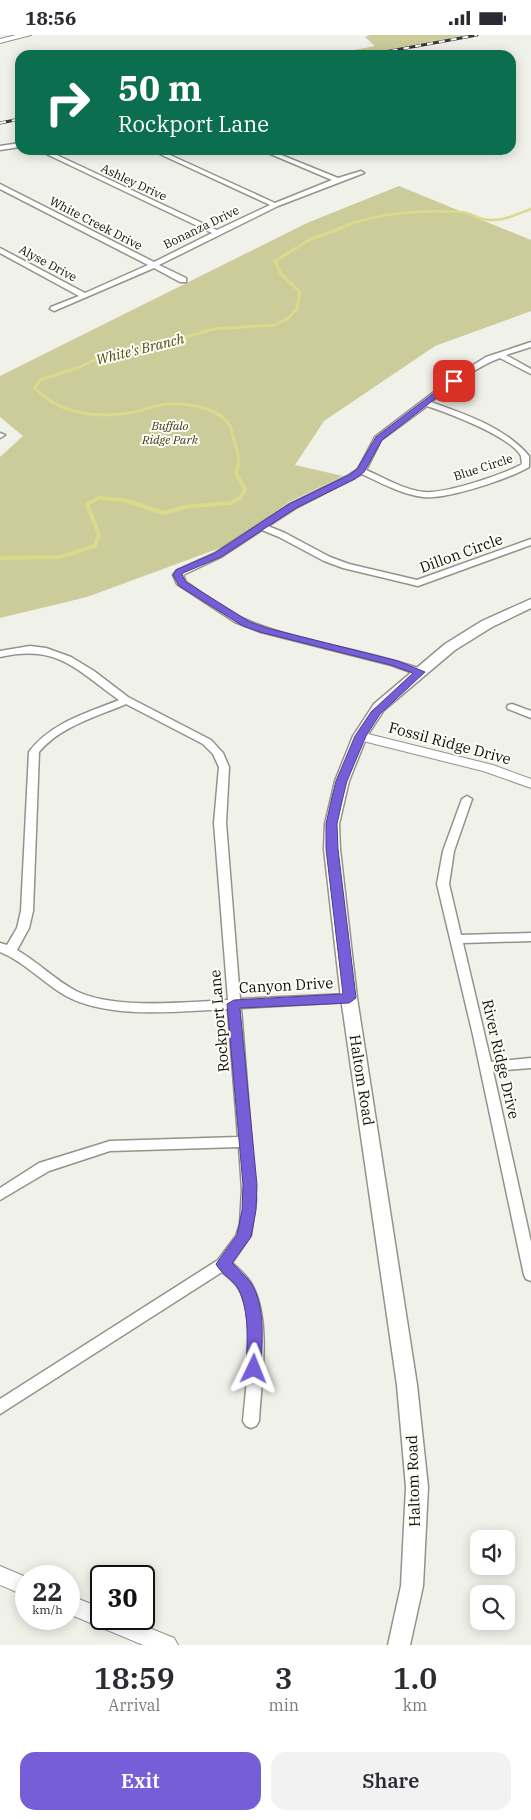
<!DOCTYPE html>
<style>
:root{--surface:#fff;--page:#f2f2f3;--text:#2b2b33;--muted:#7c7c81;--accent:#775ed9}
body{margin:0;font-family:"IBM Plex Serif",serif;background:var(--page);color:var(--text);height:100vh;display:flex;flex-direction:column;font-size:19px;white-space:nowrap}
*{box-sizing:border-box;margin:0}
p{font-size:16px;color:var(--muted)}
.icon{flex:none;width:28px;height:28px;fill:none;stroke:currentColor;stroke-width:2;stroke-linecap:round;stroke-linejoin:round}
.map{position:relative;height:1610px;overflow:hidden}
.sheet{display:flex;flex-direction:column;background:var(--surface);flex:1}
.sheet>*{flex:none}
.banner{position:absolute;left:15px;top:15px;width:501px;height:105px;border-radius:15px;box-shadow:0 2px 12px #0003;background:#0b6e4f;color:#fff;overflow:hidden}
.buttons{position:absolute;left:470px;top:1495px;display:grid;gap:10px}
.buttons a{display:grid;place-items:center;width:45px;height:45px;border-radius:10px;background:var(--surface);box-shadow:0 2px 12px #0003;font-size:25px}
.speed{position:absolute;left:15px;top:1530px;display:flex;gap:10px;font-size:25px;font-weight:700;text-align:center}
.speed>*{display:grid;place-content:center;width:65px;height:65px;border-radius:50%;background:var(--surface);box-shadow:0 2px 12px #0003;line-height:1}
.speed small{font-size:12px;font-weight:400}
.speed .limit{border:2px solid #111;border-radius:8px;background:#fff;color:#111}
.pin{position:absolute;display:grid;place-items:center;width:42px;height:42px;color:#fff;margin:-21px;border-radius:10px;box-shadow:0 2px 8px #0006}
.me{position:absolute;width:55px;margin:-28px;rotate:2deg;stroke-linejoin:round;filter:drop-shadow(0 0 4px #0008)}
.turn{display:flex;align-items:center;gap:18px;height:105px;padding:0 20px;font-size:22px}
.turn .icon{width:65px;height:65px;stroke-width:2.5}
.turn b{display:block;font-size:35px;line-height:42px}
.eta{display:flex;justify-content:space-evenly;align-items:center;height:85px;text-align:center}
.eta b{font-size:30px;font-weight:600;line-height:35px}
.primary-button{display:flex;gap:10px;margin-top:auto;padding:10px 20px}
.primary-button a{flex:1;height:58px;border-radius:15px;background:var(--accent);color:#fff;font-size:20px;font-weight:600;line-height:58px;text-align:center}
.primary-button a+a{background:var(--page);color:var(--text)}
.status{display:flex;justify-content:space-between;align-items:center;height:35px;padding:0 25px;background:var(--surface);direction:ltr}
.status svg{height:14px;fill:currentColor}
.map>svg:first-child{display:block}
.green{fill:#cbcc9a}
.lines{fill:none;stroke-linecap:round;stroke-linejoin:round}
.stream-far2{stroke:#dada8b;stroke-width:2.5}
.stream-far1{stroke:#dada8b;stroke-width:3}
.stream{stroke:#dada8b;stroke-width:4}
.minor-casing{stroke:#93938c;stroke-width:3}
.tertiary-casing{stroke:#93938c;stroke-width:2}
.secondary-casing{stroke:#93938c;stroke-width:3}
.primary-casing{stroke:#93938c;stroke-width:2}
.minor{fill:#fff;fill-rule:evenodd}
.tertiary{fill:#fff;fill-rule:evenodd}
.secondary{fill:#fff;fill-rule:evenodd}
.primary{fill:#fff;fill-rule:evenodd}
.rail-casing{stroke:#363733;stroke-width:3}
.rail{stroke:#fefef6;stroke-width:2;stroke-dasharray:6;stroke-linecap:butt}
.route{fill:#775ed9;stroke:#4d3d8d}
.labels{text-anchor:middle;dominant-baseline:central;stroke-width:4;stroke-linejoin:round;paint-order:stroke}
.far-street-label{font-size:12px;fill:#0e0f0c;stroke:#fefef6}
.far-park-label{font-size:12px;font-style:italic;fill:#3b3a18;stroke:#fefef6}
.far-water-label{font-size:14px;font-style:italic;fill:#4c4b0f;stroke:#fefef6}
.street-label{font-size:15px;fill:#0e0f0c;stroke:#fefef6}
</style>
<div class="status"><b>18:56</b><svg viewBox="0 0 49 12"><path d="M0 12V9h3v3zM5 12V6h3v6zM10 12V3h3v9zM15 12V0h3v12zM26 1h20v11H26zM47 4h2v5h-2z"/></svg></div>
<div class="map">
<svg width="531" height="1610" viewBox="0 0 531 1610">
<rect width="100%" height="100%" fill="#f0f1e9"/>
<g class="green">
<path d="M370,0H466L360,20H328L375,11L365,2Z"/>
<path d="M399,151L531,205V276L435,311L324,386L295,430L343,441L289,467L228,510L87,562L0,583V422L23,401L0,382V341L307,188Z"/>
</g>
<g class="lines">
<path class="stream-far2" d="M345,191C383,177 421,175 461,177C468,177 475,182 483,184C500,188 515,180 531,174"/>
<path class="stream-far1" d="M238,432C240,420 236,412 233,402C232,399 232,394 230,391C219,372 186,368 167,369C156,370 145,375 134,377C99,384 60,380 35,353L40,345L77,333L113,317L170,307L213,294L275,290L287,284L297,274L300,257L281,239L275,226L311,204L349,190"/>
<path class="stream" d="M0,523L60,522L95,511L99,500L87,469L99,463L124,465L164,478L185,472L230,468L240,463L245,455L236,438L238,430"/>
<defs>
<g id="minor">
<path d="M20,108V112L0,115V111Z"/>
<path d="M38,115H46L217,195L270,170L151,115H159L275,168L332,145L261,115H269L338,143L361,136L364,138L278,171L159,230L186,243V247H180L154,233L54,276L50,274L51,272L79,261L0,218V213L85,258L148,230L0,154V149L154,227L212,198Z"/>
<path d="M531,307V312L506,320L531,334V339L500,323C475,332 452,351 431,367C465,379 506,393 529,421V432C509,444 445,465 423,462C401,459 381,448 362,439L296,473L268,491L285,498L330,522L349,529L417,545L531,504V510L418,551L343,533L324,526L279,502L262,495L221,522L183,540L186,547C204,559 224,576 244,584C301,608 365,614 424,635L425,637L424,639H416L391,630L261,597L235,587L177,549L173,540L177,535L215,518L290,469L349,440L358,434L375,402L451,344L486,322ZM427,371C448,378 510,401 521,421C521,422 522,428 522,429C503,440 445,459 424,457C404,455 385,443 366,435L381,405Z"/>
<path d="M0,398L5,400L0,403Z"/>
<path d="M30,611L46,613L71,622L94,636L128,662L211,705L223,718L229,732L226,788L240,964L349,959L353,960L355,963L353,966L349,967L241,973L256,1165L251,1200L232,1228C239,1234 246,1240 251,1248C272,1284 261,1346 259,1386L256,1391L251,1393L246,1391L243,1386C246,1352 256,1283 239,1254C235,1247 228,1242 222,1237L0,1379V1364L218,1225L236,1201L240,1189L242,1154L239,1112L110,1116L49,1136L0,1165V1153L39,1128L110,1106L238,1102L228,974C180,976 110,985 66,961C43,948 25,927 0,917V908L7,910L17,893L21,876L29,717C50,688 87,678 119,665C75,634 58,609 0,622V616ZM126,669L203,709L213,719L219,732L214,788L228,965C185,967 115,975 76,956C55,945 38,927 17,915L29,893L33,876L39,717C61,691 96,682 126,669Z"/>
<path d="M512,669L531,676V683L508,674L507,672L508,670Z"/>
<path d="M467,761L472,764L454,816L449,849L461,900L531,898V906L463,908L491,1027L531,1023V1033L493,1036L531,1207V1246L526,1244L524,1240L473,1000L437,849L443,816L462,764Z"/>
</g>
<g id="tertiary">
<path d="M360,697L493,730L531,744V753L483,736L355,704L354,701L355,698Z"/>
<path d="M0,1531L26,1542V1561L0,1550Z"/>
<path d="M69,1560L101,1573V1584H127L174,1603L178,1610H143L69,1579Z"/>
</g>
<path id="secondary" d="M531,564V573L492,592L455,615L384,675L367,701L349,746L339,789L340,814L357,963L417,1350L428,1452L423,1551L410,1610H388L401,1551L406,1452L397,1350L341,963L324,814L325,789L335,746L353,701L374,669L445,609L482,586Z"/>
<path id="primary" d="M16,0H31L0,8V4Z"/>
</defs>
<use href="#minor" class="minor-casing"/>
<use href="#tertiary" class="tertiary-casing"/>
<use href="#secondary" class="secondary-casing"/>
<use href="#primary" class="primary-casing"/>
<use href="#minor" class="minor"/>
<use href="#tertiary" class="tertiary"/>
<use href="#secondary" class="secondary"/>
<use href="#primary" class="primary"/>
<defs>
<g id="rail">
<path d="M368,20L477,0"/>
<path d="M0,88L20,84"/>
</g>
</defs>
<use href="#rail" class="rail-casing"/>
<use href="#rail" class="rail"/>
</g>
<path class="route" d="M451,345L458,346L382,405L364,437L355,444L296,473L221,522L183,538L182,540L186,547L250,587L267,593L398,626L425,637L380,679L366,701L347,746L343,762L337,789L338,814L356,963L349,968L240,973L257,1150L256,1175L251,1202L232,1228C238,1234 246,1241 251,1248C266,1272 262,1307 261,1334L259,1338L254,1340L248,1338L246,1334C247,1308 250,1279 239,1255C234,1245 221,1239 216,1229L237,1200L242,1175L243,1150L227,969L234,965L343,959L326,814V789L332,762L336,746L355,701L371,677L413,638L391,630L260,597L243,591L179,551L173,540L176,535L215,518L289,469L349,440L357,434L376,402Z"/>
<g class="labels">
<g class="far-street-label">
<text transform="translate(134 147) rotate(25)">Ashley Drive</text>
<text transform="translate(96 188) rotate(27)">White Creek Drive</text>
<text transform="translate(201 192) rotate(-26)">Bonanza Drive</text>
<text transform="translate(48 228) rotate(28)">Alyse Drive</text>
<text transform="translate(483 432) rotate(-18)">Blue Circle</text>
</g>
<g class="far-park-label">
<text x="170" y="390">Buffalo<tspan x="170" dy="14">Ridge Park</tspan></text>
</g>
<g class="far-water-label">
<text transform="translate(140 314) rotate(-14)">White's Branch</text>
</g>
<g class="street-label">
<text transform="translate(461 518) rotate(-20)">Dillon Circle</text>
<text transform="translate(450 708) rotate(15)">Fossil Ridge Drive</text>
<text transform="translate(286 950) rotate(-3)">Canyon Drive</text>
<text transform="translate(219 986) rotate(-95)">Rockport Lane</text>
<text transform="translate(501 1024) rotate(77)">River Ridge Drive</text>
<text transform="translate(362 1045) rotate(81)">Haltom Road</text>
<text transform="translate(413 1446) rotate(-92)">Haltom Road</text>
</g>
</g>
</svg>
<div class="buttons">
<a><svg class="icon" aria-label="sound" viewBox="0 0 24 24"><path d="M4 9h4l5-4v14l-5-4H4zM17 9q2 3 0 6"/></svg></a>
<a><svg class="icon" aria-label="search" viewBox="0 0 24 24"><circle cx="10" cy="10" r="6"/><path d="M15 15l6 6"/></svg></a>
</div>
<div class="speed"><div>22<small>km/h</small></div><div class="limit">30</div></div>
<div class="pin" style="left:454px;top:346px;background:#d93025"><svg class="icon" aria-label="arrive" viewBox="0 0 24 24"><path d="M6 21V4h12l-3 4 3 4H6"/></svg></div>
<svg class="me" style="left:254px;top:1334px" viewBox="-20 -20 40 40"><path d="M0-17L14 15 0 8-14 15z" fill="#775ed9" stroke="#fff" stroke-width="4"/></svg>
<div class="banner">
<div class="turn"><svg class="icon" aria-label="right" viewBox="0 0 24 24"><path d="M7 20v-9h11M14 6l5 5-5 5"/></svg><div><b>50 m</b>Rockport Lane</div></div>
</div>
</div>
<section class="sheet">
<div class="eta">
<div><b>18:59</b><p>Arrival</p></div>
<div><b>3</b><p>min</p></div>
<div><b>1.0</b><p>km</p></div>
</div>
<div class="primary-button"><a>Exit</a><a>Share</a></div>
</section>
